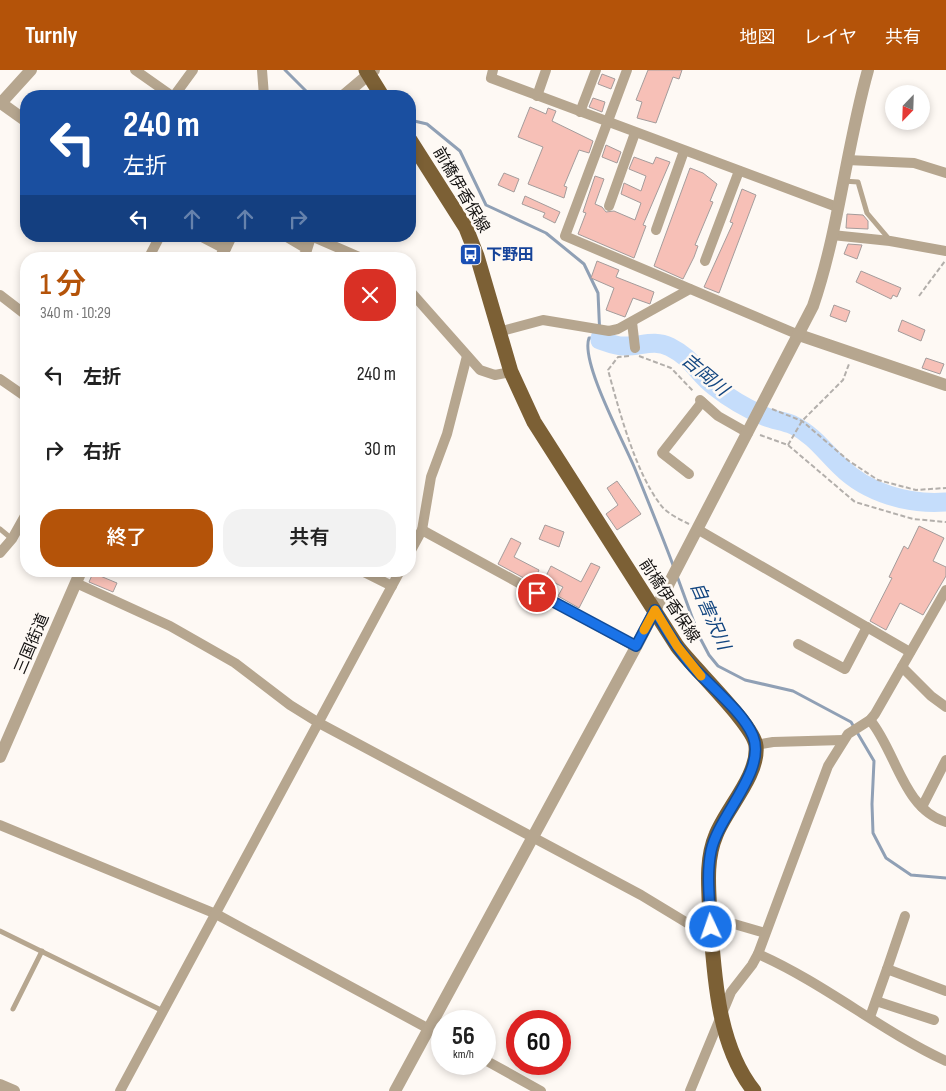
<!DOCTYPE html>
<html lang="ja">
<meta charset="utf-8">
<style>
:root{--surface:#fff;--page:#f2f2f2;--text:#222;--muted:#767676;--accent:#b45309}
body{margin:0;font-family:"Sofia Sans Condensed","Noto Sans JP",sans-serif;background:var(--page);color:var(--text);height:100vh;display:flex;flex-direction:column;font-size:19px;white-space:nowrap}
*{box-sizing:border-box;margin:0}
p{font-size:16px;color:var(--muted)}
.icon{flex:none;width:28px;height:28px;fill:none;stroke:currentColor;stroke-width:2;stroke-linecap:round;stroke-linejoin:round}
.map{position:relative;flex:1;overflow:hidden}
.side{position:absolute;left:20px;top:182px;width:396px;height:325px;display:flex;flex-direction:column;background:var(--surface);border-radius:20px;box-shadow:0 2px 8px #0003}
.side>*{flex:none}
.guide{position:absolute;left:20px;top:20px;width:396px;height:152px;border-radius:20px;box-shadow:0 2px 8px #0003;background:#1a4fa0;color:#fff;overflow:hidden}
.needle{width:32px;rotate:203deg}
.buttons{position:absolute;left:885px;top:15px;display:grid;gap:10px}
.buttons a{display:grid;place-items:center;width:45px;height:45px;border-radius:50%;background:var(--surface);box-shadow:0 2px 8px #0003;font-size:25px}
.speed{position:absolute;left:431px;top:940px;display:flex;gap:10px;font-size:25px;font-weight:700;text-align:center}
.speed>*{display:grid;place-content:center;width:65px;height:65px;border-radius:50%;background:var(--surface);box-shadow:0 2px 8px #0003;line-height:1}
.speed small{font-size:12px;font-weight:400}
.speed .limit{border:8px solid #d22;background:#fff;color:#111}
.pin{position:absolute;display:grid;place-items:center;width:42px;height:42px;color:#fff;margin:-21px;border:2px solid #fff;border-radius:50%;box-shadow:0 1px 5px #0007}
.me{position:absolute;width:55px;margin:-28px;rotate:357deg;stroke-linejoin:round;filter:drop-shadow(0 0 4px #0008)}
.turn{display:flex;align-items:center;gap:18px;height:105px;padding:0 20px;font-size:22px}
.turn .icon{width:65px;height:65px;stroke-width:2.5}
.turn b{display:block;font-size:35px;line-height:42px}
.lanes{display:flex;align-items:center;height:48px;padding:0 20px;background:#0003;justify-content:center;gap:25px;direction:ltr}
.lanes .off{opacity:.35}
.round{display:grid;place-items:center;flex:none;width:52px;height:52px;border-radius:20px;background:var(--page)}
.headline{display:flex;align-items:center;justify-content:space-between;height:85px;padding:0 20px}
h1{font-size:30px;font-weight:600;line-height:38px;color:var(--accent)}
.primary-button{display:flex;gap:10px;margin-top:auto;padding:10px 20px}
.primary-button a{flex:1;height:58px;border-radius:20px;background:var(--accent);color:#fff;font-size:20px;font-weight:600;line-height:58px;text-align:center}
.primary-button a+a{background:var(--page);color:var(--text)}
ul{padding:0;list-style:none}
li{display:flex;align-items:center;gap:15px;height:75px;padding:0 20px}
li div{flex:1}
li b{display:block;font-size:19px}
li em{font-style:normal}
header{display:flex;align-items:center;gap:30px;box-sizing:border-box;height:70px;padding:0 25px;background:var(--accent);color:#fff}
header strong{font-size:24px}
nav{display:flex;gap:28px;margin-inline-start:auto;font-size:18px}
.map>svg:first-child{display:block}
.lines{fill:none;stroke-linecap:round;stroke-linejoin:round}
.stream{stroke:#90a0b5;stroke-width:3}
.river{stroke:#c5ddfb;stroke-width:19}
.building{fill:#f7c0b7;stroke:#a49c9b}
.path{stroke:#b3afab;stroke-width:2;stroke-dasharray:5 2.5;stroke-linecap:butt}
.service{stroke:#b6a68f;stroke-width:5}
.minor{stroke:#b6a68f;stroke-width:10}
.tertiary{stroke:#b6a68f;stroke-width:12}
.primary{stroke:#7c6035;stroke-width:15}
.route-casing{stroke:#114b97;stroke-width:12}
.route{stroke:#1a73e8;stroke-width:9}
.slow{stroke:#f59e0b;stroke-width:9}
.labels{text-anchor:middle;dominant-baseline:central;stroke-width:5;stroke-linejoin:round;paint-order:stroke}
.street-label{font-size:16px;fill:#141211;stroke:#fef9f4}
.transit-label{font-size:16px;font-weight:bold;fill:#164399;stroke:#fef9f4;text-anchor:start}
.water-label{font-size:18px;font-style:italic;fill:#134680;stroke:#fef9f4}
</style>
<header>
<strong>Turnly</strong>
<nav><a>地図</a><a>レイヤ</a><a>共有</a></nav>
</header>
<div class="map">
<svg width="946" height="1021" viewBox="0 0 946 1021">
<rect width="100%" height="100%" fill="#fef9f4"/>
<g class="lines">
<g class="stream">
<path d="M285,0L311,26"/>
<path d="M410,50L427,54L460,81L486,135L546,163L584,194L598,223L600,268H589C580,292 625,374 635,399C648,431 661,463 673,495"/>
<path d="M677,506L699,566L709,585L718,596L745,610L793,621L851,652L874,691L872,734L873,763L886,788L911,805L946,808"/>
</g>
<path class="river" d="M600,268V270C609,273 617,277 626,276C642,276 654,269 670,277C694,289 696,303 715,317C729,328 748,339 764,346C773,350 784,351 793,355C814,365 825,382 841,397C867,423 909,435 946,432"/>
</g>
<g class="building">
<path d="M648,0H682L679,9L673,7L656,53L637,48L642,32L636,30Z"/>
<path d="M602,4L615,9L611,19L598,14Z"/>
<path d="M593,28L605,32L602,42L589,37Z"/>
<path d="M530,37L546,44L548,38L556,41L552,51L593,71L589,83L579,80L564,116L567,117L564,128L528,114L543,77L518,67Z"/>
<path d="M606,75L621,82L617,93L602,87Z"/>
<path d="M634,87L653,94L656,87L670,92L643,155L646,156L634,188L578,164L586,143L583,142L595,106L604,109L595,134L602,137L606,142L614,141L635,150L641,133L621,124L624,113L641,121L646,106L629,99Z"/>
<path d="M690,98L703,103L717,114L710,131L713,132L695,175L698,176L694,187L683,209L654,196Z"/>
<path d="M504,103L519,109L514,122L498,115Z"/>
<path d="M742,119L756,125L719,223L704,217L733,153L730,152Z"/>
<path d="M525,126L560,142L555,153L543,147L545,143L522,134Z"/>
<path d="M847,144L863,145L868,151V159L846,158Z"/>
<path d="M848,174L862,175L857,189L844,184Z"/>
<path d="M597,191L619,200L616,207L654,222L650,234L633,228L625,247L606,240L614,218L591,208Z"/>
<path d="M861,201L901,218L897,227L893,225L891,229L856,212Z"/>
<path d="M834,235L850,241L846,252L830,246Z"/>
<path d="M902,250L925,260L921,271L898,261Z"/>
<path d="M926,288L944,294L940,304L922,298Z"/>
<path d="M617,411L641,444L617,460L606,444L618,435L607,418Z"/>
<path d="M545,455L564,462L559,477L539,469Z"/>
<path d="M919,456L944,468L933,491L946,497V506L923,545L900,533L886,560L870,551L892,508L889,507L904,476L908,479Z"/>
<path d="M511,468L521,473L514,487L539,500L533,513L498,494Z"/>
<path d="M591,493L600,497L579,538L558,526L563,517L545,508L551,496L581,512Z"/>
<path d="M93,503L117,513L113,522L89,512Z"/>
</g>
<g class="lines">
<g class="path">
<path d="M919,226L945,191"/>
<path d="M629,286L618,287L608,300C619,340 635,401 660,434C666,443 679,449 689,454"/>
<path d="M639,286L671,298L694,322"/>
<path d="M772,339L802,351L849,391L878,410L916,420L946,418"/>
<path d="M760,365L788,375L855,432L913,449L946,452"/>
<path d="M788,375L802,351L843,310L849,294"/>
</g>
<g class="service">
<path d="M843,111L858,112L867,143L889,169"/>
<path d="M0,459L12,469"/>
<path d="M0,861L163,941"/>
<path d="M13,939L42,881"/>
</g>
<g class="minor">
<path d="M135,0L172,26"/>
<path d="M262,0L264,26"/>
<path d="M493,0L491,8L837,137"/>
<path d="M627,0L565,166L799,265"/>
<path d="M174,26L193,0"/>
<path d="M537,26L546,0"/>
<path d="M580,42L596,0"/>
<path d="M847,90L914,93L946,103"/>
<path d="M609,136L635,63"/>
<path d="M656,160L684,81"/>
<path d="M832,165L890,171L946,181"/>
<path d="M285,166L307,179"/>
<path d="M311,166L364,189"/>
<path d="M148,189L160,166"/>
<path d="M299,189L306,183L311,167"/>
<path d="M705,191L739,101"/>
<path d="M410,221L480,300L495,305L511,302"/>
<path d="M0,225L26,245"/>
<path d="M632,252L635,278"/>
<path d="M498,262L543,250L609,261L618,259L690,219"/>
<path d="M0,309L26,327"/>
<path d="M700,330L718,346L748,363"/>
<path d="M689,404L662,383L702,332"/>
<path d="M697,459L910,582"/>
<path d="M422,460L636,577"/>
<path d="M410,482L422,460L431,407L447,364L467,286"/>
<path d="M0,483L12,469L26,444"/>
<path d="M362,501L392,516"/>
<path d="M76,513L170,556L235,593L290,635L319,653L641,825L712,868"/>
<path d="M798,574L845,599L867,557"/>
<path d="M902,597L931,626L946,637"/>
<path d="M870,650C896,681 903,739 946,752"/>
<path d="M756,675L773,672L843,670"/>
<path d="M922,737L946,690"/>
<path d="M0,755L216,844L442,966"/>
<path d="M710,847L765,863"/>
<path d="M758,884C824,913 881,961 946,991"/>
<path d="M887,899L905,846"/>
<path d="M876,931L934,950"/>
<path d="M870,947L887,899L946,921"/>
<path d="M485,990L541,1021"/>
<path d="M120,1021L400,501"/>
<path d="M690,1021L731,922L752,895L758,884L828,696L848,664L870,650L875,644L946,520"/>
</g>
<g class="tertiary">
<path d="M343,26L374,0"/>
<path d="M26,51L1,33L31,0"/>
<path d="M202,166L225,178"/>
<path d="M220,189L231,166"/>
<path d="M799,265L946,315"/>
<path d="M0,687L81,501"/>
<path d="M0,1015L14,1021"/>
<path d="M395,1021L636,577L813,236C839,160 846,78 868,0"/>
</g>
<g class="primary">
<path d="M366,0L382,26"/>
<path d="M410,70L466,158L477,186L511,302L534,352L677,576C693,598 754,655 756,676C759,705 726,739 716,765C705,791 709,820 710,847C714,903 717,975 754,1021"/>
</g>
</g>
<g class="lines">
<defs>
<path id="route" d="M537,523L636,576L655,540C666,560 678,580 693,597C711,617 743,642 753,666C767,701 718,746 711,781C706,806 710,832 711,857"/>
</defs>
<use href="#route" class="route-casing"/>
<use href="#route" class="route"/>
<path class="slow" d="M644,560L655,540L677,576L701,606"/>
</g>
<defs>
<symbol id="bus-square" viewBox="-11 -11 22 22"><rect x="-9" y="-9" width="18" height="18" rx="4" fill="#1a4fb4" stroke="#fef9f4"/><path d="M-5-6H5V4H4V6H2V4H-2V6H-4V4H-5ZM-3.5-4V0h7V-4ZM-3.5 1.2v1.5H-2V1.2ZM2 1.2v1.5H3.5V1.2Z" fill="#fff"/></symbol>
</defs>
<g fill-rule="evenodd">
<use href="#bus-square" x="458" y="172" width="25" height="25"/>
</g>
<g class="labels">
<g class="street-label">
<text transform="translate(461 120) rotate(60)">前橋伊香保線</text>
<text transform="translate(669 531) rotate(57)">前橋伊香保線</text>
<text transform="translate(32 574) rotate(-67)">三国街道</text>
</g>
<g class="transit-label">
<text x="486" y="185">下野田</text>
</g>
<g class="water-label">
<text transform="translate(705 305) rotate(40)">吉岡川</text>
<text transform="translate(710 546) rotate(66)">自害沢川</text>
</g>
</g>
</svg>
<div class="buttons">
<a><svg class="needle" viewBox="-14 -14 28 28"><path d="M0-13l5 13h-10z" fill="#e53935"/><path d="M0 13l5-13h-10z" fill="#767676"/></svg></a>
</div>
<div class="speed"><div>56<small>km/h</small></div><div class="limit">60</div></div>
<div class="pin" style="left:537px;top:523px;background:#d93025"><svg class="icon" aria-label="arrive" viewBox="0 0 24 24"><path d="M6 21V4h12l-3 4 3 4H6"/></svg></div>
<svg class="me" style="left:711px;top:857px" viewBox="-20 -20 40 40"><circle r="17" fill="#1a73e8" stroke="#fff" stroke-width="3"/><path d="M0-11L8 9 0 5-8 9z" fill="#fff"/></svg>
<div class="guide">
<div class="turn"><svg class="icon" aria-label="left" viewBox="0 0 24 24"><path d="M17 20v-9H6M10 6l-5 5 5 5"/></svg><div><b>240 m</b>左折</div></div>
<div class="lanes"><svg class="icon" aria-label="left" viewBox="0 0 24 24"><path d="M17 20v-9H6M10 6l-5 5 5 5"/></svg><svg class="icon off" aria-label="ahead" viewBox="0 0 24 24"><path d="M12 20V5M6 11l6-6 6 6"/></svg><svg class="icon off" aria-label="ahead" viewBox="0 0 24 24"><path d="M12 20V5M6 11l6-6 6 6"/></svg><svg class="icon off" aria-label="right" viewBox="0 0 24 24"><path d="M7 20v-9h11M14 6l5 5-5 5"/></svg></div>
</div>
<section class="side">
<div class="headline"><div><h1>1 分</h1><p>340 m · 10:29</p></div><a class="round" style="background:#d93025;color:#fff"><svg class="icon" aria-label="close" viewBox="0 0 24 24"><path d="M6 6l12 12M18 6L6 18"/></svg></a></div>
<ul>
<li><svg class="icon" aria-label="left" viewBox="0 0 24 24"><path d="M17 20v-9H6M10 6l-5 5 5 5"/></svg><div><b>左折</b></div><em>240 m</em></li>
<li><svg class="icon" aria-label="right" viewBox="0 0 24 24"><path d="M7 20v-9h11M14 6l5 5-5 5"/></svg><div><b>右折</b></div><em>30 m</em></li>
</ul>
<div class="primary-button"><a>終了</a><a>共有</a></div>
</section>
</div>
